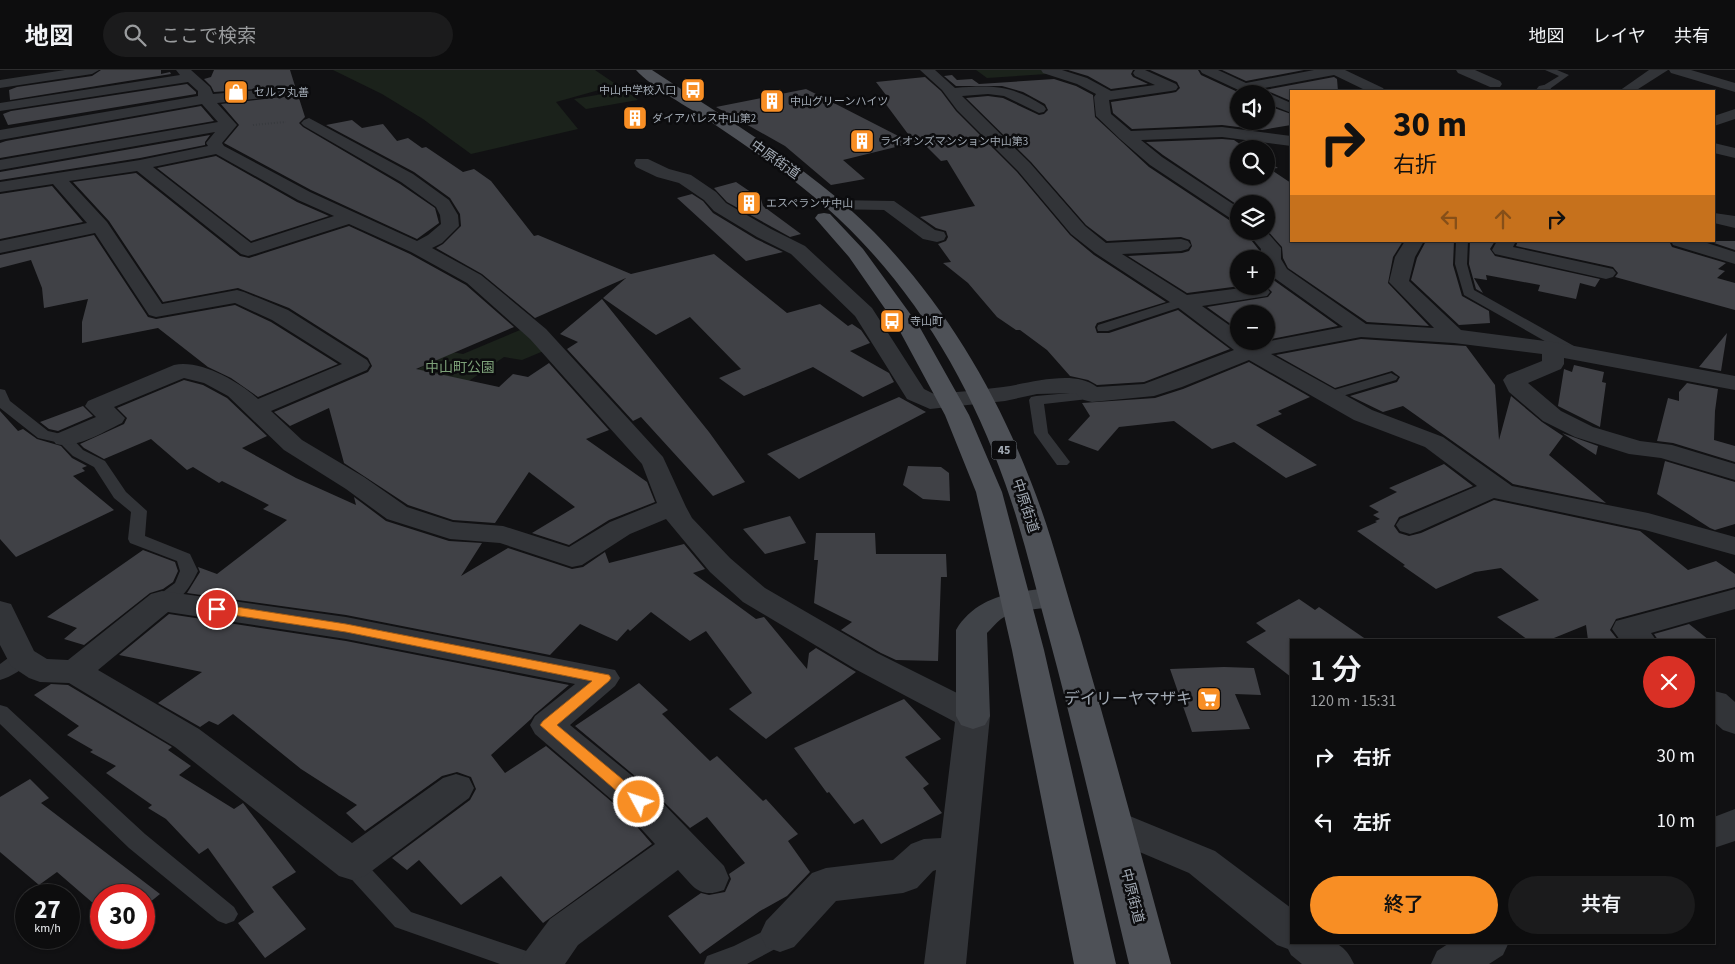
<!DOCTYPE html>
<html lang="ja">
<meta charset="utf-8">
<style>
:root{--surface:#0d0d0e;--page:#1b1b1c;--text:#f1f3f6;--muted:#9a9c9e;--line:#2d2d2e;--accent:#f88e24}
body{margin:0;font-family:"Source Sans 3","Noto Sans JP",sans-serif;background:var(--page);color:var(--text);height:100vh;display:flex;flex-direction:column;font-size:19px;white-space:nowrap}
*{box-sizing:border-box;margin:0}
p{font-size:16px;color:var(--muted)}
.icon{flex:none;width:28px;height:28px;fill:none;stroke:currentColor;stroke-width:2;stroke-linecap:round;stroke-linejoin:round}
.map{position:relative;flex:1;overflow:hidden}
.sheet{position:absolute;left:1290px;top:569px;width:425px;height:305px;display:flex;flex-direction:column;background:var(--surface);border-radius:0px;box-shadow:0 1px 4px #0004,0 0 0 1px var(--line)}
.sheet>*{flex:none}
.banner{position:absolute;left:1290px;top:20px;width:425px;height:152px;border-radius:0px;box-shadow:0 1px 4px #0004,0 0 0 1px var(--line);background:#f88e24;color:#111;overflow:hidden}
.tools{position:absolute;left:1230px;top:15px;display:grid;gap:10px}
.tools a{display:grid;place-items:center;width:45px;height:45px;border-radius:50%;background:var(--surface);box-shadow:0 1px 4px #0004,0 0 0 1px var(--line);font-size:25px}
.speed{position:absolute;left:15px;top:814px;display:flex;gap:10px;font-size:25px;font-weight:700;text-align:center}
.speed>*{display:grid;place-content:center;width:65px;height:65px;border-radius:50%;background:var(--surface);box-shadow:0 1px 4px #0004,0 0 0 1px var(--line);line-height:1}
.speed small{font-size:12px;font-weight:400}
.speed .limit{border:8px solid #d22;background:#fff;color:#111}
.pin{position:absolute;display:grid;place-items:center;width:42px;height:42px;color:#fff;margin:-21px;border:2px solid #fff;border-radius:50%;box-shadow:0 1px 5px #0007}
.me{position:absolute;width:55px;margin:-28px;rotate:310deg;stroke-linejoin:round;filter:drop-shadow(0 0 4px #0008)}
.turn{display:flex;align-items:center;gap:18px;height:105px;padding:0 20px;font-size:22px}
.turn .icon{width:65px;height:65px;stroke-width:2.5}
.turn b{display:block;font-size:35px;line-height:42px}
.lanes{display:flex;align-items:center;height:48px;padding:0 20px;background:#0003;justify-content:center;gap:25px;direction:ltr}
.lanes .off{opacity:.35}
.round{display:grid;place-items:center;flex:none;width:52px;height:52px;border-radius:26px;background:var(--page)}
.headline{display:flex;align-items:center;justify-content:space-between;height:85px;padding:0 20px}
h1{font-size:30px;font-weight:600;line-height:38px}
.primary-button{display:flex;gap:10px;margin-top:auto;padding:10px 20px}
.primary-button a{flex:1;height:58px;border-radius:30px;background:var(--accent);color:#111;font-size:20px;font-weight:600;line-height:58px;text-align:center}
.primary-button a+a{background:var(--page);color:var(--text)}
ul{padding:0;list-style:none}
li{display:flex;align-items:center;gap:15px;height:65px;padding:0 20px}
li div{flex:1}
li b{display:block;font-size:19px}
li em{font-style:normal}
header{display:flex;align-items:center;gap:30px;box-sizing:border-box;height:70px;padding:0 25px;background:var(--surface);border-bottom:1px solid var(--line)}
header strong{font-size:24px}
nav{display:flex;gap:28px;margin-inline-start:auto;font-size:18px}
.search{width:350px;height:45px;background:var(--page);display:flex;align-items:center;gap:12px;box-sizing:border-box;padding:0 18px;border-radius:28px;color:var(--muted);font-size:19px}
.map>svg:first-child{display:block}
.green{fill:#1b221b}
.building{fill:#404146}
.lines{fill:none;stroke-linecap:round;stroke-linejoin:round}
.path{stroke:#383b3f;stroke-width:2;stroke-dasharray:1 2;stroke-linecap:butt}
.lane{fill:#323438;fill-rule:evenodd}
.street{fill:#323438;fill-rule:evenodd}
.secondary{fill:#404348;fill-rule:evenodd}
.primary{fill:#4e5157;fill-rule:evenodd}
.route{fill:#f88e24;stroke:#a15c17}
.labels{text-anchor:middle;dominant-baseline:central;stroke-width:5;stroke-linejoin:round;paint-order:stroke}
.far-poi-label{font-size:11px;fill:#a2aab4;stroke:#0c0c0e;text-anchor:start}
.shield{fill:#0c0c0e;stroke:#757b82;stroke-width:1}
.shield-label{font-size:12px;font-weight:bold;fill:#a2aab4}
.street-label{font-size:14px;fill:#a2aab4;stroke:#0c0c0e}
.park-label{font-size:14px;fill:#7ca078;stroke:#0c0c0e}
.near-poi-label{font-size:16px;fill:#a2aab4;stroke:#0c0c0e;text-anchor:end}
</style>
<header>
<strong>地図</strong>
<div class="search"><svg class="icon" aria-label="search" viewBox="0 0 24 24"><circle cx="10" cy="10" r="6"/><path d="M15 15l6 6"/></svg>ここで検索</div>
<nav><a>地図</a><a>レイヤ</a><a>共有</a></nav>
</header>
<div class="map">
<svg width="1735" height="894" viewBox="0 0 1735 894">
<rect width="100%" height="100%" fill="#111113"/>
<g class="green">
<path d="M333,0H595L617,15L556,32L578,59L471,84L423,49L382,24Z"/>
<path d="M976,0H1041L1047,4L987,8Z"/>
<path d="M625,20L638,30L586,39L574,29Z"/>
<path d="M520,260L546,280L522,290L504,287L463,315L417,300L447,281L463,284Z"/>
</g>
<g class="building">
<path d="M101,0H161V4L170,2L171,4L10,30L9,20L17,17L92,6Z"/>
<path d="M214,0H290L295,16L214,22L211,16L204,9L211,7Z"/>
<path d="M1068,0H1133L1131,4L1133,7L1148,14L1111,19L1088,6Z"/>
<path d="M1150,0H1198L1201,5L1242,24H1239V51H1266V35L1291,44V55L1262,60L1222,55L1132,59L1113,43L1111,32L1171,23L1176,22L1180,18L1177,12Z"/>
<path d="M1222,0H1304L1246,11Z"/>
<path d="M952,5L957,10L972,9L979,14L1054,9L1076,16L1093,25L1095,47L1149,97L1232,152L1239,153V161H1244L1259,180V189H1239V216H1240L1187,223L1128,186L1182,183L1189,181L1192,176L1190,170L1181,167L1107,171L1086,155L1031,92L966,28L988,26L1003,28L1039,45L1044,44L1048,40L1045,34L1023,22L1002,16H956L944,6Z"/>
<path d="M925,7L941,21L956,41L1017,102L1070,165L1094,185L1166,232L1097,253L1095,257L1097,263H1109L1178,240L1230,279L1144,312L1097,315L1088,310L1070,306L1047,280L1020,260H1016L997,247L968,213L943,193L951,192L938,174L946,171L948,167L946,161L936,158L920,147L975,136L947,90L941,91L921,71L914,72L879,25H886L876,12Z"/>
<path d="M1334,7L1337,9L1338,21H1291V31L1265,20Z"/>
<path d="M187,14L196,22V24L2,56L8,55L3,44L11,41Z"/>
<path d="M806,19L826,29L912,73L843,90L865,109L831,115L785,76L716,37Z"/>
<path d="M298,25L305,47L299,53L303,57L400,114L435,138L439,153L417,169L311,120L224,73L239,55L221,34Z"/>
<path d="M201,36L214,51L0,88V73L6,71Z"/>
<path d="M352,50L362,58L383,54L397,71L408,68L422,78L426,77L463,102L474,99L491,111L534,166L538,165L631,204L714,184L787,243L820,234L848,256L852,254L861,260L870,273L850,281L889,303L894,312L863,327L813,297L744,326L719,308L741,299L690,247L656,265L603,228L626,208L535,248L482,204L436,178L443,174L461,156L460,144L450,128L414,102L326,55Z"/>
<path d="M210,65L205,72V75L140,88L0,110V102Z"/>
<path d="M1222,69L1234,70L1247,79H1239V106H1266V91L1278,98L1270,99L1291,113V171H1403L1393,187L1388,213L1429,256L1367,252L1288,198L1283,188L1282,177L1266,159V134H1239V136L1163,85L1146,72Z"/>
<path d="M216,86L297,132L329,146L251,171L157,98Z"/>
<path d="M136,103L240,186L249,188L349,156L410,184L466,215L514,257L416,299L499,317L513,304L528,307L549,293L609,360L586,369L647,412L655,432L609,450L569,475L532,463L575,437L529,402L495,453L453,450L408,435L344,393L329,338L290,356L274,342L368,302L372,296L368,288L289,238L238,218L163,232L109,151L73,112Z"/>
<path d="M736,112L761,129L763,136L801,164L790,167L727,132L714,118Z"/>
<path d="M52,116L83,152L0,169V124Z"/>
<path d="M692,124L703,131L713,143L756,169L783,182L746,191L677,128Z"/>
<path d="M94,165L148,247L156,249L235,235L271,252L338,294L258,327L231,308L208,297L158,258L82,273V252L88,229L44,238L42,218L31,190L0,198V185Z"/>
<path d="M1426,171H1454L1453,195L1462,226L1489,241L1490,253L1459,255L1411,210L1417,188Z"/>
<path d="M1470,171H1495L1490,179L1495,186L1600,209L1595,217L1580,213L1576,229L1538,221L1540,215L1486,205L1487,210L1474,208L1483,223L1476,219L1469,194Z"/>
<path d="M1518,171H1669L1672,177L1726,193L1718,199L1725,201L1717,208L1735,213V240L1615,207L1618,203L1613,197L1516,176Z"/>
<path d="M1708,171H1735V180Z"/>
<path d="M1266,201L1272,209L1338,256L1266,270V244H1239V260L1207,237L1268,227L1272,222L1266,216Z"/>
<path d="M602,229L709,362L745,412L713,426L641,347L633,351L567,279L578,272L560,264Z"/>
<path d="M1727,263L1721,301L1699,297Z"/>
<path d="M1361,269L1466,276L1495,315L1499,370L1511,326L1542,352L1563,366L1549,385L1606,433L1513,414L1403,336L1383,342L1350,326L1397,312L1400,307L1392,301L1335,318L1276,285Z"/>
<path d="M1249,292L1310,327L1278,341L1282,344L1256,355L1317,395L1286,408L1234,372L1212,379L1174,351L1119,357L1098,381L1068,370L1090,346L1082,333L1155,328L1183,319Z"/>
<path d="M1574,295L1604,302L1602,312L1606,313L1600,357L1558,336L1564,299L1572,302Z"/>
<path d="M184,310L203,315L227,328L267,366L242,378L296,408L356,435L354,427L386,451L449,471L482,473L461,506L508,478L572,499L583,497L605,482L609,493L684,474L705,499L693,503L756,549L764,547L807,599L809,583L816,578L856,602L766,669L729,639L752,623L706,561L690,571L651,542L630,561L628,559L617,571L580,554L550,585L346,545L187,523L200,502L198,497L217,504L287,450L263,439L269,435L222,411L219,413L193,397L187,400L151,369L104,389L84,378L80,374L124,354L127,348L117,338Z"/>
<path d="M1687,313L1718,319L1715,341L1714,370L1735,376V392L1673,373L1657,371L1668,328L1679,331V322Z"/>
<path d="M899,327L926,342L799,409L767,384Z"/>
<path d="M83,336L93,346L58,361L49,359L40,352Z"/>
<path d="M0,341L18,361L23,359L37,369L61,376L72,388L87,396L82,398L85,401L73,406L114,440L16,487L0,469Z"/>
<path d="M1562,363L1598,376L1596,385Z"/>
<path d="M1665,391L1735,412V454L1715,460L1710,458L1657,424Z"/>
<path d="M1444,394L1473,416L1399,447L1394,456L1399,463L1409,466L1421,463L1494,430L1640,461L1688,500L1716,491L1735,504V517L1616,549L1610,560L1618,570H1588L1586,555L1549,570H1528L1497,547L1539,530L1501,498L1475,502L1436,519L1403,496L1405,495L1357,461L1377,452L1375,451L1380,449L1373,445L1379,442L1369,436L1397,422L1389,418Z"/>
<path d="M908,396L941,397L949,403L950,431L923,429L903,415Z"/>
<path d="M790,446L806,473L765,484L743,459Z"/>
<path d="M816,463H875L876,484H946L947,507H941L938,591L896,590L881,583L841,560L852,552L814,533L818,490H814Z"/>
<path d="M143,480L175,492L178,501L173,512L163,519L150,523L84,575L64,569L77,558L47,547Z"/>
<path d="M1299,529L1315,540L1319,537L1367,570H1291V607L1246,572L1266,561L1256,553Z"/>
<path d="M169,544L346,571L569,615L534,645L531,649L491,685L505,703L546,676L625,743L652,774L543,853L501,806L461,835L419,790L407,800L392,788L470,730L476,719L471,707L457,702L442,706L365,761L346,743L357,735L301,699L233,644L218,655L209,651L200,657L158,633L202,602L119,585Z"/>
<path d="M1689,554L1709,570H1658L1654,564Z"/>
<path d="M1224,597L1254,598L1261,625L1235,624L1250,659L1192,662L1170,599Z"/>
<path d="M639,613L668,640L662,644L710,691L717,686L763,731L766,729L798,764L788,771L810,802L787,826L760,841L700,884L668,846L701,823L709,825L725,822L731,809L729,804L745,793L707,747L690,758L653,721L575,656Z"/>
<path d="M51,614L68,615L172,677L168,680L191,696L179,705L234,739L243,733L296,802L272,817L306,859L265,888L238,853L254,842L208,778L199,784L166,749L148,738L152,735L106,703L116,696L90,682L93,680L67,665L79,656L34,625Z"/>
<path d="M904,629L941,669L905,687L929,714L923,718L942,743L881,774L863,749L854,754L829,722L827,723L794,678Z"/>
<path d="M30,709L49,728L41,733L160,824L144,837V825H101V840L57,802L39,815L0,782V727Z"/>
</g>
<g class="lines">
<path class="path" d="M253,55L286,52"/>
<g class="lane">
<path d="M1545,0H1557L1569,5L1547,21H1543L1540,19L1541,17L1559,6Z"/>
<path d="M1456,171H1468L1467,194L1474,220L1581,280L1583,283L1581,286H1571L1464,225L1455,194Z"/>
<path d="M1183,228L1189,232L1187,235L1108,261H1098L1097,258L1098,255Z"/>
<path d="M1391,303L1398,307L1396,310L1329,330L1322,326L1324,323Z"/>
<path d="M0,319L5,320L10,331L48,361L70,366L83,380L105,391L126,422L147,441L145,466L190,484L198,501C191,516 176,541 156,535L153,531L156,527L175,513L180,501L177,491L130,473L128,469L131,442L114,428L94,397L73,386L60,373L38,368L0,338Z"/>
<path d="M1092,321L1097,322L1099,325L1097,328L1044,334L1048,363L1070,392L1067,395H1057L1034,363L1029,330L1031,327L1036,326Z"/>
<path d="M22,581L29,583L31,588C26,598 11,607 0,610V594L15,583Z"/>
<path d="M0,635L7,637L145,764L234,837L238,844L234,851L226,854L218,851L129,778L0,654Z"/>
<path d="M352,784L360,787L411,842L541,886L544,894H500L395,857L344,801L341,794L344,787Z"/>
<path d="M780,853L788,856L792,864L788,872L747,894H704L707,886L734,876Z"/>
</g>
<g class="street">
<path d="M65,0H99L92,4L0,18V10Z"/>
<path d="M176,0H191L210,17L213,24L292,17L297,18L299,21L297,24L292,25L217,33L237,55L222,73L224,76L310,122L417,171L428,165L441,154L440,145L436,137L401,112L304,56L301,53L304,50L309,48L413,104L449,130L458,145L459,156L442,173L432,178L481,205L546,259L663,387L686,437L692,448L730,488L765,518L877,583L985,637L990,646L966,894H924L936,800L933,801L917,818L903,823L836,831L794,877L780,882L766,877L760,864L766,851L812,803L826,798L893,790L911,774L924,769L941,768L955,652L855,599L743,532L710,502L666,449L630,464L582,495L572,497L500,473L450,469L387,449L346,419L284,380L228,326L204,313L184,308L114,337L125,348L122,353C103,362 77,379 56,374L52,369L56,364L96,347L85,336L88,331L174,295C200,289 240,312 258,329L342,294L272,250L235,233L156,247L149,245L95,163L0,183V171L87,153L53,114L0,122V112L140,90L208,76L206,73L215,62L0,100V90L218,52L202,34L0,70V60L198,26V21L188,12L0,41V33L180,5ZM216,84L298,130L334,146L251,173L153,97ZM137,101L241,184L248,186L255,184L349,154L411,182L467,213L530,269L642,394L657,433L610,452L569,477L503,456L453,452L407,437L364,407L302,370L271,341L367,300L370,295L367,290L288,240L244,222L237,220L162,234L107,152L69,111Z"/>
<path d="M920,0H935L955,18C992,15 1012,15 1044,36L1046,39L1044,42L1039,43L1004,26L988,24L962,26L1030,93L1085,156L1106,173L1181,169L1188,171L1191,175L1188,179L1181,181L1122,184L1187,225L1257,216L1267,218L1270,222L1267,226L1202,236L1239,262V271H1251L1254,274L1343,257L1273,207L1266,197V189H1261V179L1246,161H1266L1281,178V189L1287,199L1366,254L1434,258L1389,212L1395,187L1405,171H1424L1415,187L1409,211L1461,260L1553,272L1735,306V320L1564,288V294L1561,299L1528,313L1561,341L1593,357L1640,371L1672,375L1735,394V410L1661,388L1629,384L1575,367L1543,351L1509,322L1503,310L1507,305L1542,291V284L1454,273L1361,267L1271,284L1372,340L1443,367L1512,416L1648,443L1735,467V485L1645,460L1494,428L1420,461L1410,464L1400,461L1396,455L1400,449L1477,416L1425,377L1354,350L1249,290L1182,317L1154,326L1092,332L1084,330L1075,323L1037,324L1005,331L930,339L907,329L855,246L791,184L757,167L714,141L704,130L679,113L657,107L636,97L634,93L636,89H648L669,99L691,105L716,122L726,133L771,159L805,176L872,238L924,319L934,324C957,322 980,320 1003,317C1031,313 1074,299 1097,317L1144,314L1234,280L1176,236L1095,183L1071,164L1018,101L957,40L942,20Z"/>
<path d="M1041,0H1062L1087,8L1111,21L1155,15L1135,6L1133,3L1135,0H1145L1176,14L1178,17L1176,20L1171,21L1109,30L1111,44L1131,61L1222,57L1291,66V76L1222,67L1141,70L1162,87L1239,138V151L1233,150L1150,95L1120,69L1096,46L1094,27L1096,24L1077,14L1043,3Z"/>
<path d="M1200,0H1218L1246,13L1314,0H1345L1383,18L1385,21H1367L1334,5L1259,19L1291,33V42H1289L1266,33V24H1247L1202,3Z"/>
<path d="M1456,0H1475L1500,11L1502,14L1500,17H1490L1458,3Z"/>
<path d="M1649,0H1668L1635,21H1619Z"/>
<path d="M1669,0H1691L1735,13V22L1671,3Z"/>
<path d="M1544,15L1549,16L1551,19L1550,21H1535L1539,16Z"/>
<path d="M1735,39V49L1714,56V46Z"/>
<path d="M1714,73L1735,78V88L1714,83Z"/>
<path d="M834,130L894,131L935,160L944,162L946,166L944,170L937,172L923,169L884,140L828,139L825,135L828,131Z"/>
<path d="M1714,143L1735,146V158L1714,153Z"/>
<path d="M1497,171H1516L1513,177L1613,199L1616,203L1613,207L1606,209L1495,184L1492,180Z"/>
<path d="M1671,171H1701L1735,182V194L1673,175Z"/>
<path d="M1735,519V539L1651,563L1656,570H1620L1612,559L1616,551Z"/>
<path d="M162,521L346,547L615,600L620,608L615,616L570,655L652,722L724,796L729,808L724,820C699,829 694,817 678,800L578,875L565,894H520L526,881L550,849L655,774L626,742L535,664L530,655L535,646L575,614L346,569L168,542L98,600L199,659L352,773L443,708L456,704L469,708L474,718L469,728L365,806L352,810L339,806L175,677L69,613L40,612L29,608L11,596L0,575V531L11,534L34,581L47,589L68,590L151,524Z"/>
<path d="M1714,621L1726,624L1735,632V664L1723,660L1714,652Z"/>
<path d="M1735,739V771L1714,778V747Z"/>
<path d="M1115,740L1215,781L1291,838V872C1321,872 1340,863 1354,894H1302L1291,885L1288,879L1277,875L1189,803L1102,766L1097,755L1102,744Z"/>
<path d="M1451,872H1509L1503,885L1489,894H1431L1437,881Z"/>
</g>
<path class="secondary" d="M1053,518L1064,521L1068,528L1064,535C1043,541 1019,536 1001,549C996,553 991,559 987,563L990,646L985,655L973,659L961,655L956,646V560C977,525 1016,521 1053,518Z"/>
<g class="primary">
<path d="M636,0H652C728,50 809,97 874,162C943,232 996,321 1031,412C1051,462 1064,515 1080,566C1112,675 1141,785 1171,894H1129C1103,785 1078,675 1049,567C1035,516 1023,463 1005,413C974,324 926,239 861,171C817,124 763,87 711,52C690,38 651,17 636,0Z"/>
<path d="M824,143L830,144L863,179L919,256L969,345L1002,422L1044,580L1116,894H1074L1012,580L976,422L945,345L897,256L849,187L815,148L818,144Z"/>
</g>
</g>
<path class="route" d="M217,534L346,554L609,605L611,608L609,611L557,655L645,728L647,732L645,736L639,738L634,736L540,655L543,651L592,611L346,562L213,542L211,539L213,536Z"/>
<defs>
<symbol id="bus-square" viewBox="-11 -11 22 22"><rect x="-9" y="-9" width="18" height="18" rx="4" fill="#f88e24" stroke="#0c0c0e"/><path d="M-5-6H5V4H4V6H2V4H-2V6H-4V4H-5ZM-3.5-4V0h7V-4ZM-3.5 1.2v1.5H-2V1.2ZM2 1.2v1.5H3.5V1.2Z" fill="#fff"/></symbol>
<symbol id="shop-square" viewBox="-11 -11 22 22"><rect x="-9" y="-9" width="18" height="18" rx="4" fill="#f88e24" stroke="#0c0c0e"/><path d="M-5-2.5h2.3a2.7 3.5 0 0 1 5.4 0H5L5.5 6h-11ZM-1.5-2.5h3a1.5 2.3 0 0 0-3 0Z" fill="#fff"/></symbol>
<symbol id="building-square" viewBox="-11 -11 22 22"><rect x="-9" y="-9" width="18" height="18" rx="4" fill="#f88e24" stroke="#0c0c0e"/><path d="M-4-6H4V6H1V3H-1V6H-4ZM-2.5-4.3h1.7v1.8h-1.7ZM.8-4.3h1.7v1.8H.8ZM-2.5-1h1.7V.8h-1.7ZM.8-1h1.7V.8H.8Z" fill="#fff"/></symbol>
<symbol id="supermarket-square" viewBox="-11 -11 22 22"><rect x="-9" y="-9" width="18" height="18" rx="4" fill="#f88e24" stroke="#0c0c0e"/><path d="M-6-5.5h2.5l.6 2H6L4.5 2H-2.5L-4.4-4H-6ZM-1.5 3.2a1.3 1.3 0 1 0 .1 0ZM3 3.2a1.3 1.3 0 1 0 .1 0Z" fill="#fff"/></symbol>
</defs>
<g fill-rule="evenodd">
<use href="#bus-square" x="679" y="6" width="28" height="28"/>
<use href="#shop-square" x="222" y="8" width="28" height="28"/>
<use href="#building-square" x="758" y="17" width="28" height="28"/>
<use href="#building-square" x="621" y="34" width="28" height="28"/>
<use href="#building-square" x="848" y="57" width="28" height="28"/>
<use href="#building-square" x="735" y="119" width="28" height="28"/>
<use href="#bus-square" x="878" y="237" width="28" height="28"/>
<use href="#supermarket-square" x="1195" y="615" width="28" height="28"/>
</g>
<g class="labels">
<g class="far-poi-label">
<text x="676" y="20" text-anchor="end">中山中学校入口</text>
<text x="254" y="22">セルフ丸善</text>
<text x="790" y="31">中山グリーンハイツ</text>
<text x="652" y="48">ダイアパレス中山第2</text>
<text x="880" y="71">ライオンズマンション中山第3</text>
<text x="766" y="133">エスペランサ中山</text>
<text x="910" y="251">寺山町</text>
</g>
<rect class="shield" x="991.5" y="370.5" width="25" height="19" rx="4"/>
<g class="shield-label">
<text x="1004" y="380">45</text>
</g>
<g class="street-label">
<text transform="translate(775 90) rotate(35)">中原街道</text>
<text transform="translate(1025 436) rotate(72)">中原街道</text>
<text transform="translate(1132 826) rotate(76)">中原街道</text>
</g>
<g class="park-label">
<text x="460" y="298">中山町公園</text>
</g>
<g class="near-poi-label">
<text x="1192" y="629">デイリーヤマザキ</text>
</g>
</g>
</svg>
<div class="tools">
<a><svg class="icon" aria-label="sound" viewBox="0 0 24 24"><path d="M4 9h4l5-4v14l-5-4H4zM17 9q2 3 0 6"/></svg></a>
<a><svg class="icon" aria-label="search" viewBox="0 0 24 24"><circle cx="10" cy="10" r="6"/><path d="M15 15l6 6"/></svg></a>
<a><svg class="icon" aria-label="layers" viewBox="0 0 24 24"><path d="M12 4l9 5-9 5-9-5zM3 14l9 5 9-5"/></svg></a>
<a>+</a>
<a>−</a>
</div>
<div class="speed"><div>27<small>km/h</small></div><div class="limit">30</div></div>
<div class="pin" style="left:217px;top:539px;background:#d93025"><svg class="icon" aria-label="arrive" viewBox="0 0 24 24"><path d="M6 21V4h12l-3 4 3 4H6"/></svg></div>
<svg class="me" style="left:639px;top:732px" viewBox="-20 -20 40 40"><circle r="17" fill="#f88e24" stroke="#fff" stroke-width="3"/><path d="M0-11L8 9 0 5-8 9z" fill="#fff"/></svg>
<div class="banner">
<div class="turn"><svg class="icon" aria-label="right" viewBox="0 0 24 24"><path d="M7 20v-9h11M14 6l5 5-5 5"/></svg><div><b>30 m</b>右折</div></div>
<div class="lanes"><svg class="icon off" aria-label="left" viewBox="0 0 24 24"><path d="M17 20v-9H6M10 6l-5 5 5 5"/></svg><svg class="icon off" aria-label="ahead" viewBox="0 0 24 24"><path d="M12 20V5M6 11l6-6 6 6"/></svg><svg class="icon" aria-label="right" viewBox="0 0 24 24"><path d="M7 20v-9h11M14 6l5 5-5 5"/></svg></div>
</div>
<section class="sheet">
<div class="headline"><div><h1>1 分</h1><p>120 m · 15:31</p></div><a class="round" style="background:#d93025;color:#fff"><svg class="icon" aria-label="close" viewBox="0 0 24 24"><path d="M6 6l12 12M18 6L6 18"/></svg></a></div>
<ul>
<li><svg class="icon" aria-label="right" viewBox="0 0 24 24"><path d="M7 20v-9h11M14 6l5 5-5 5"/></svg><div><b>右折</b></div><em>30 m</em></li>
<li><svg class="icon" aria-label="left" viewBox="0 0 24 24"><path d="M17 20v-9H6M10 6l-5 5 5 5"/></svg><div><b>左折</b></div><em>10 m</em></li>
</ul>
<div class="primary-button"><a>終了</a><a>共有</a></div>
</section>
</div>
